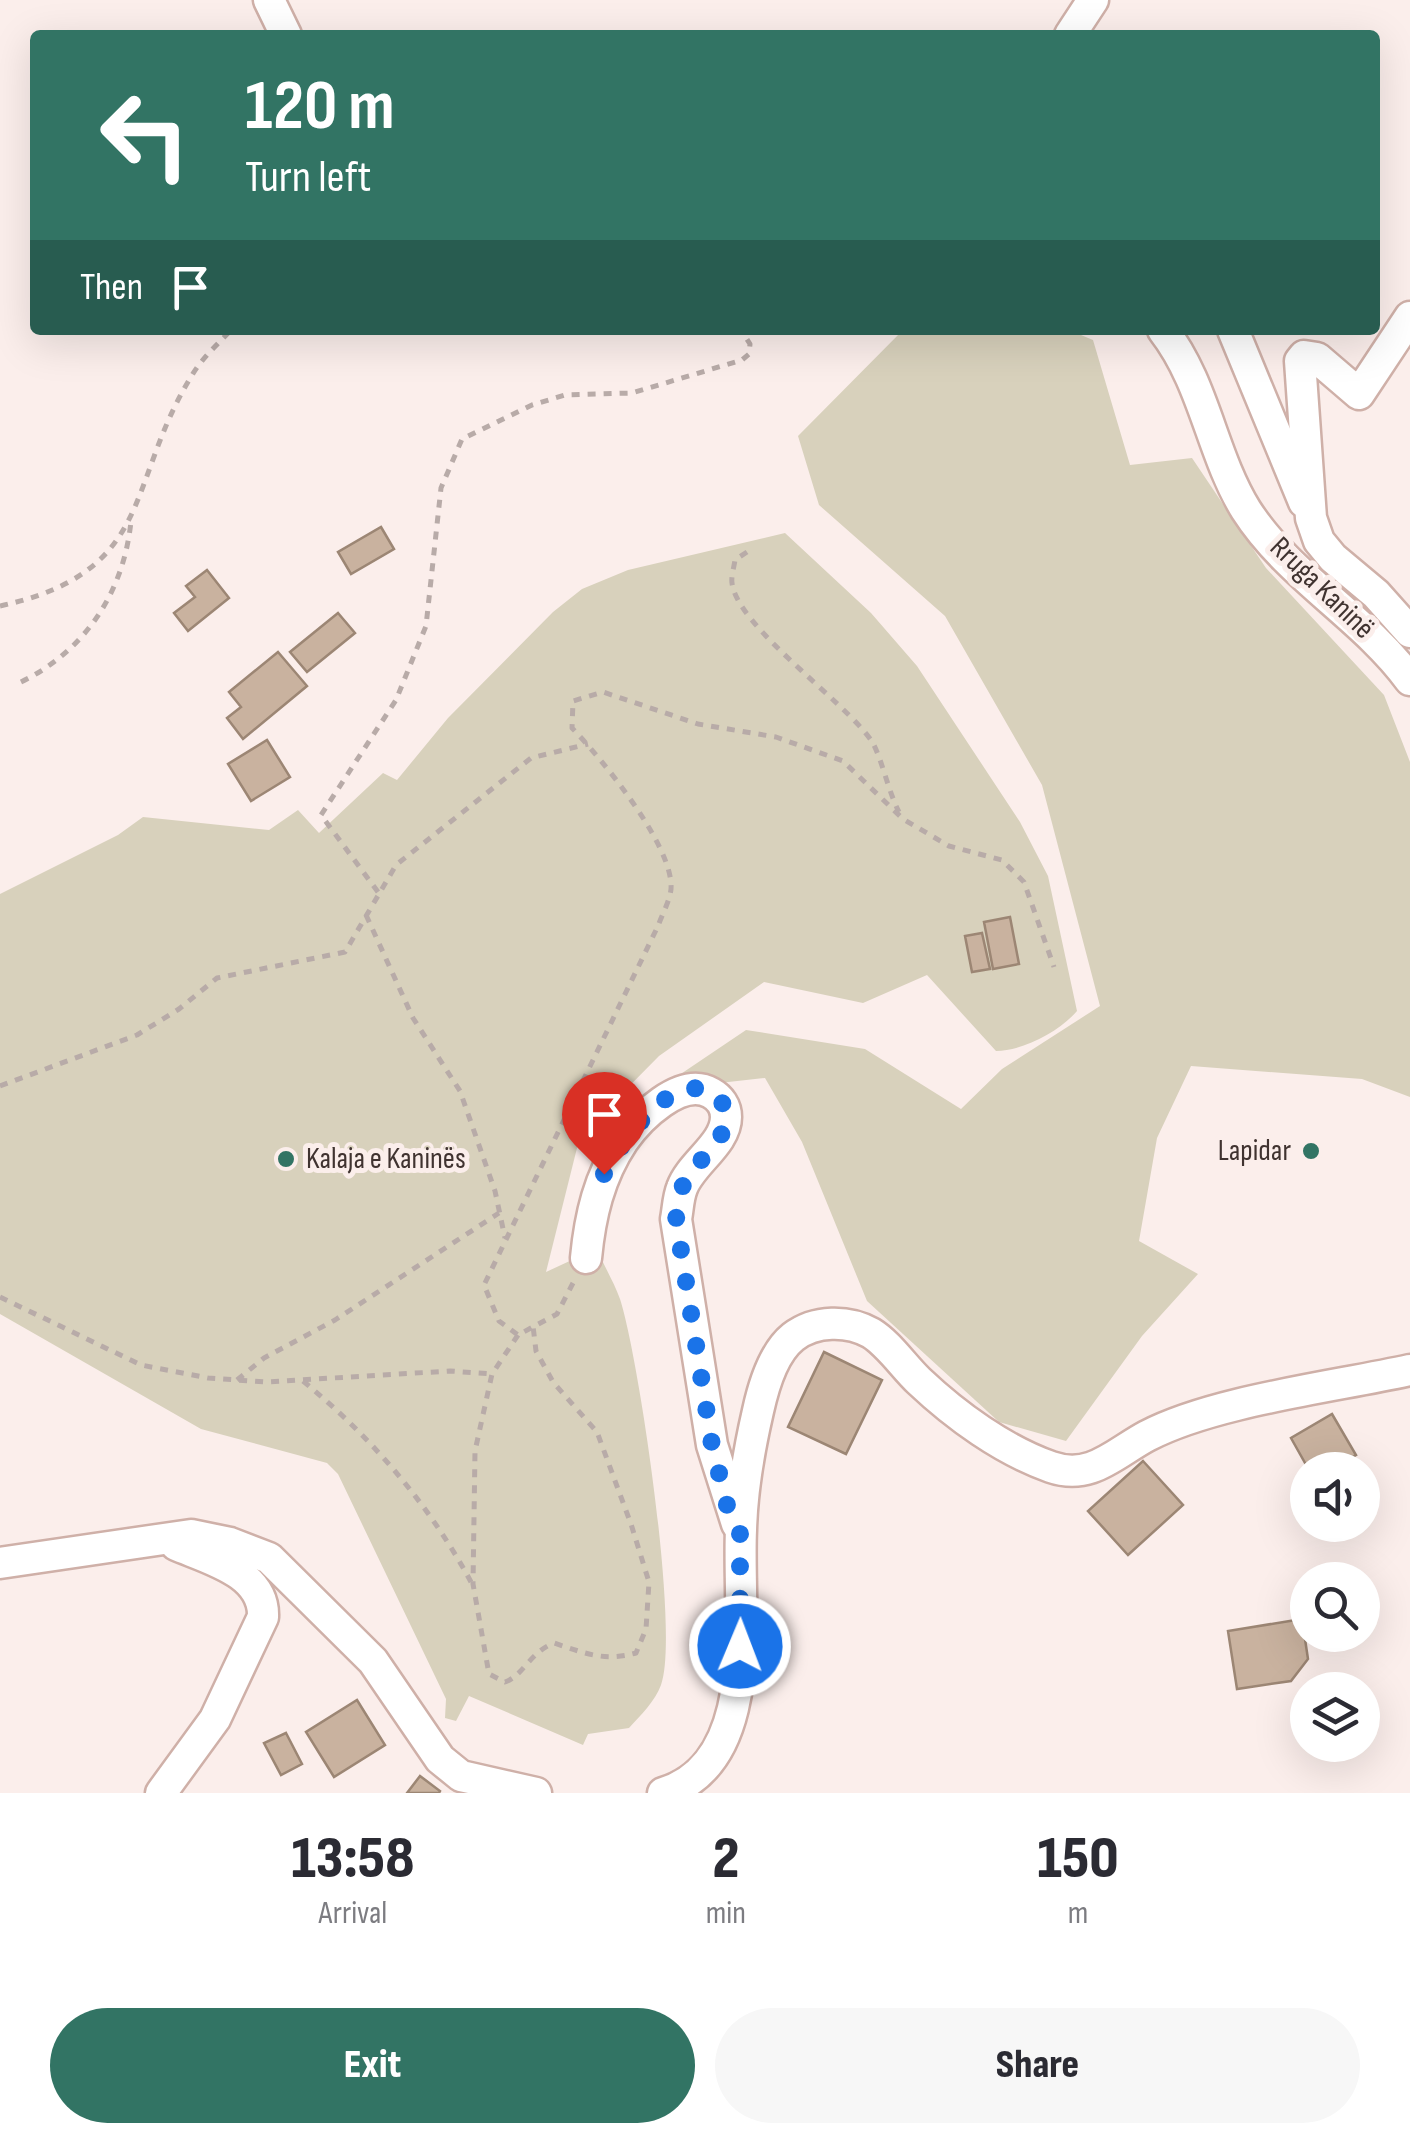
<!DOCTYPE html>
<meta charset="utf-8">
<style>
:root{--surface:#fff;--page:#f7f7f7;--text:#2b2b33;--muted:#7c7c81;--accent:#327464}
body{margin:0;font-family:"Sofia Sans Condensed",sans-serif;background:var(--page);color:var(--text);height:100vh;display:flex;flex-direction:column;font-size:38px;white-space:nowrap}
*{box-sizing:border-box;margin:0}
p{font-size:32px;color:var(--muted)}
.icon{flex:none;width:55px;height:55px;fill:none;stroke:currentColor;stroke-width:2;stroke-linecap:round;stroke-linejoin:round}
.map{position:relative;height:1793px;overflow:hidden}
.drawer{display:flex;flex-direction:column;background:var(--surface);flex:1}
.drawer>*{flex:none}
.hud{position:absolute;left:30px;top:30px;width:1350px;height:305px;border-radius:10px;box-shadow:0 10px 40px #0002;background:#327464;color:#fff;overflow:hidden}
.controls{position:absolute;left:1290px;top:1452px;display:grid;gap:20px}
.controls a{display:grid;place-items:center;width:90px;height:90px;border-radius:50%;background:var(--surface);box-shadow:0 10px 40px #0002;font-size:50px}
.pin{position:absolute;display:grid;place-items:center;width:85px;height:85px;color:#fff;margin:-102px -42px;border-radius:50% 50% 50% 0;rotate:-45deg;box-shadow:0 0 10px #0007}
.pin .icon{rotate:45deg}
.me{position:absolute;width:110px;margin:-55px;rotate:1deg;stroke-linejoin:round;filter:drop-shadow(0 0 8px #0008)}
.turn{display:flex;align-items:center;gap:35px;height:210px;padding:0 50px;font-size:45px}
.turn .icon{width:130px;height:130px;stroke-width:2.5}
.turn b{display:block;font-size:70px;line-height:85px}
.then{display:flex;align-items:center;height:95px;padding:0 50px;background:#0003;gap:20px;font-size:38px}
.eta{display:flex;justify-content:space-evenly;align-items:center;height:170px;text-align:center}
.eta b{font-size:60px;font-weight:800;line-height:70px}
.action{display:flex;gap:20px;margin-top:auto;padding:20px 50px}
.action a{flex:1;height:115px;border-radius:60px;background:var(--accent);color:#fff;font-size:40px;font-weight:800;line-height:115px;text-align:center}
.action a+a{background:var(--page);color:var(--text)}
.map>svg:first-child{display:block}
.green{fill:#d8d1bc}
.building{fill:#c9b29f;stroke:#9c8674;stroke-width:2.5}
.lines{fill:none;stroke-linecap:round;stroke-linejoin:round}
.minor-casing{stroke:#cfb0a8;stroke-width:35}
.path{stroke:#b8aba8;stroke-width:5;stroke-dasharray:8 8;stroke-linecap:butt}
.minor{stroke:#fff;stroke-width:30}
.route{stroke:#1a73e8;stroke-width:18;stroke-dasharray:0 32.4}
.poi-dot{fill:#327464;stroke:#fbeeeb;stroke-width:4}
.labels{text-anchor:middle;dominant-baseline:central;stroke-width:10;stroke-linejoin:round;paint-order:stroke}
.street-label{font-size:30px;fill:#403330;stroke:#fbeeeb}
.poi-label{font-size:30px;fill:#403330;stroke:#fbeeeb;text-anchor:end}
</style>
<div class="map">
<svg width="1410" height="1793" viewBox="0 0 1410 1793">
<rect width="100%" height="100%" fill="#fbeeeb"/>
<g class="green">
<path d="M903,330H1069L1093,340L1130,465L1192,458L1266,568L1384,695L1410,762V1097L1362,1079L1191,1066L1157,1138L1139,1241L1198,1274L1142,1336L1066,1441L999,1422L867,1301L802,1142L765,1078L657,1090L746,1030L865,1049L961,1109L1002,1069L1100,1006L1042,785L945,616L819,505L798,436Z"/>
<path d="M785,533L871,613L917,666L1020,822L1048,876L1077,1011C1060,1031 1023,1051 996,1051L927,975L863,1003L764,982L659,1056L580,1136L546,1272L574,1259L601,1258C607,1271 615,1285 620,1299C639,1358 680,1633 661,1685C655,1701 641,1715 629,1728L588,1734L583,1745L469,1696L456,1721L445,1718L446,1699L338,1474L327,1463L201,1429L0,1314V894L118,835L143,817L269,830L298,810L319,833L383,773L397,780L448,718L553,612L582,589L628,570Z"/>
</g>
<g class="building">
<path d="M381,527L394,549L351,574L338,552Z"/>
<path d="M207,570L229,598L188,631L174,613L195,597L186,586Z"/>
<path d="M338,613L355,633L307,672L290,652Z"/>
<path d="M278,652L307,686L243,739L227,718L241,707L229,692Z"/>
<path d="M267,740L290,777L251,801L228,764Z"/>
<path d="M1010,917L1019,964L993,969L984,922Z"/>
<path d="M982,933L990,969L972,972L965,936Z"/>
<path d="M824,1352L882,1380L846,1454L788,1427Z"/>
<path d="M1332,1414L1356,1455L1329,1470H1309L1291,1438Z"/>
<path d="M1143,1461L1183,1505L1128,1555L1088,1511Z"/>
<path d="M1302,1619L1308,1659L1291,1681L1237,1689L1228,1631Z"/>
<path d="M357,1700L385,1745L334,1777L306,1732Z"/>
<path d="M286,1733L302,1764L281,1775L264,1743Z"/>
<path d="M420,1776L440,1791L439,1793H407Z"/>
</g>
<g class="lines">
<defs>
<g id="minor">
<path d="M269,0L286,35"/>
<path d="M1070,35L1093,0"/>
<path d="M1410,317L1359,394L1317,358L1304,356L1300,361L1311,518L1319,541L1333,558L1376,594L1410,632"/>
<path d="M1163,330C1205,384 1211,453 1246,510C1289,577 1363,616 1410,680"/>
<path d="M1233,330L1304,502"/>
<path d="M586,1258C590,1216 599,1177 623,1141C639,1118 681,1076 711,1093C720,1098 726,1106 726,1117C726,1144 691,1163 682,1188C678,1198 678,1209 676,1219L712,1445L737,1524"/>
<path d="M0,1563L191,1535L230,1543L269,1558L373,1661L440,1759L461,1776L536,1793"/>
<path d="M161,1793L215,1719L263,1617C265,1573 209,1559 176,1545"/>
<path d="M663,1793C763,1763 737,1609 741,1530C742,1490 749,1450 758,1411C763,1388 773,1353 793,1337C815,1320 848,1320 871,1333C889,1344 904,1367 919,1381C956,1416 1003,1450 1051,1467C1091,1481 1115,1453 1147,1436C1214,1401 1333,1387 1410,1370"/>
</g>
</defs>
<use href="#minor" class="minor-casing"/>
<g class="path">
<path d="M747,552L735,560C734,567 731,577 732,583C737,626 842,699 871,740C881,755 888,791 899,812"/>
<path d="M0,606C156,572 125,484 191,377C201,359 217,345 231,330"/>
<path d="M21,682C85,651 124,592 131,521"/>
<path d="M378,892L321,815L396,700L426,626L441,488L462,439L532,405L565,395L632,393L742,360L749,354L750,344L741,330"/>
<path d="M366,915L413,1018L460,1091L495,1191L505,1238"/>
<path d="M0,1086L137,1035L179,1009L217,978L345,952L396,865L531,758L588,744"/>
<path d="M573,1283L557,1314L518,1335L499,1321L484,1285L658,926C662,915 670,900 671,889C674,846 601,758 572,728L573,701L603,692L698,724L776,737L843,761L903,819L949,846L1002,860L1024,882L1054,967"/>
<path d="M0,1297L141,1365L208,1378L266,1382L450,1371L492,1374"/>
<path d="M518,1335L492,1374L475,1451L473,1584L489,1674L505,1682C524,1675 529,1653 554,1643C585,1653 603,1662 636,1653L646,1629L649,1582L631,1524L597,1432L553,1382L536,1351L533,1326"/>
<path d="M237,1380L264,1358L335,1320L499,1213"/>
<path d="M303,1381C371,1437 429,1504 471,1582"/>
</g>
<use href="#minor" class="minor"/>
</g>
<g class="lines">
<path class="route" d="M604,1174C621,1144 670,1069 712,1093C721,1098 726,1107 726,1118C725,1145 691,1163 682,1188C678,1198 678,1209 676,1219L712,1445L727,1505L740,1531V1646"/>
</g>
<g class="poi-dot">
<circle cx="1311" cy="1151" r="10"/>
<circle cx="286" cy="1159" r="10"/>
</g>
<g class="labels">
<g class="street-label">
<text transform="translate(1322 588) rotate(44)">Rruga Kaninë</text>
</g>
<g class="poi-label">
<text x="1291" y="1151">Lapidar</text>
<text x="306" y="1159" text-anchor="start">Kalaja e Kaninës</text>
</g>
</g>
</svg>
<div class="controls">
<a><svg class="icon" aria-label="sound" viewBox="0 0 24 24"><path d="M4 9h4l5-4v14l-5-4H4zM17 9q2 3 0 6"/></svg></a>
<a><svg class="icon" aria-label="search" viewBox="0 0 24 24"><circle cx="10" cy="10" r="6"/><path d="M15 15l6 6"/></svg></a>
<a><svg class="icon" aria-label="layers" viewBox="0 0 24 24"><path d="M12 4l9 5-9 5-9-5zM3 14l9 5 9-5"/></svg></a>
</div>
<div class="pin" style="left:604px;top:1174px;background:#d93025"><svg class="icon" aria-label="arrive" viewBox="0 0 24 24"><path d="M6 21V4h12l-3 4 3 4H6"/></svg></div>
<svg class="me" style="left:740px;top:1646px" viewBox="-20 -20 40 40"><circle r="17" fill="#1a73e8" stroke="#fff" stroke-width="3"/><path d="M0-11L8 9 0 5-8 9z" fill="#fff"/></svg>
<div class="hud">
<div class="turn"><svg class="icon" aria-label="left" viewBox="0 0 24 24"><path d="M17 20v-9H6M10 6l-5 5 5 5"/></svg><div><b>120 m</b>Turn left</div></div>
<div class="then">Then<svg class="icon" aria-label="arrive" viewBox="0 0 24 24"><path d="M6 21V4h12l-3 4 3 4H6"/></svg></div>
</div>
</div>
<section class="drawer">
<div class="eta">
<div><b>13:58</b><p>Arrival</p></div>
<div><b>2</b><p>min</p></div>
<div><b>150</b><p>m</p></div>
</div>
<div class="action"><a>Exit</a><a>Share</a></div>
</section>
